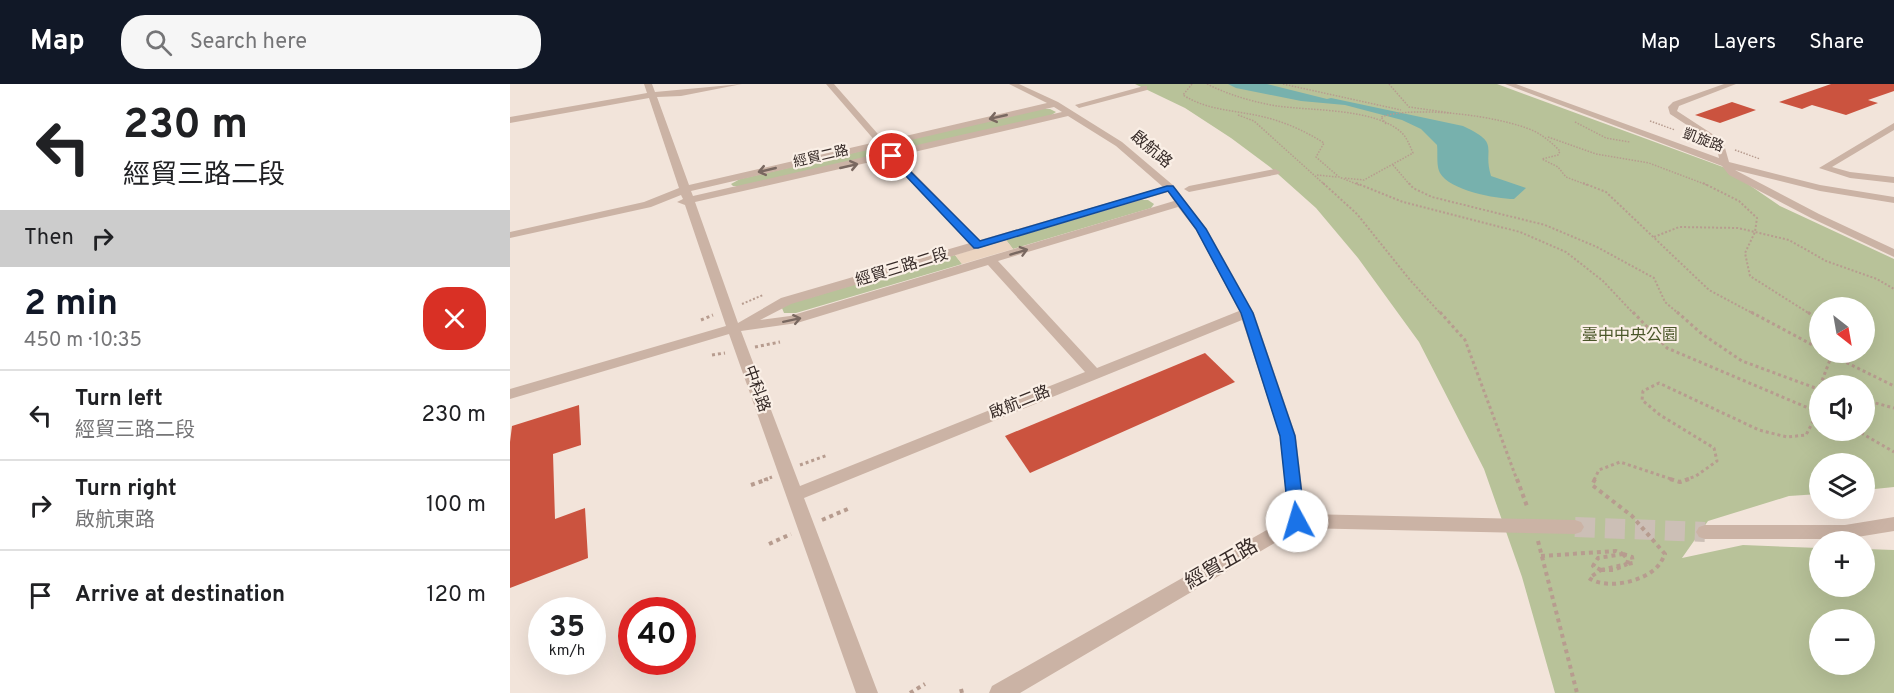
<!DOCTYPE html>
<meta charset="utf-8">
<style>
:root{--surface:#fff;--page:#f6f6f6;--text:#202124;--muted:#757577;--line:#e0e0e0;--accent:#111827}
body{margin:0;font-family:Overpass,"Noto Sans TC",sans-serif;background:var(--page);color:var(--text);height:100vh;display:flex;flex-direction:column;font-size:22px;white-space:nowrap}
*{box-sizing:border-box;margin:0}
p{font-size:20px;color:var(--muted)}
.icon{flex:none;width:33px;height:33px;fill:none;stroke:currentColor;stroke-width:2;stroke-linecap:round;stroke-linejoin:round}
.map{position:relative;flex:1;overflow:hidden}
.panel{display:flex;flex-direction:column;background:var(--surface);width:510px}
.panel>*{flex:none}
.banner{background:#fff;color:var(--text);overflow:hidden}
.needle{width:39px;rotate:149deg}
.tools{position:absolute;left:1299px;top:213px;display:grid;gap:12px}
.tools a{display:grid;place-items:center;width:66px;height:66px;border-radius:50%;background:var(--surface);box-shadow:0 6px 24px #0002;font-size:30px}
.speed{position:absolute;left:18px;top:513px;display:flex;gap:12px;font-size:30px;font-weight:700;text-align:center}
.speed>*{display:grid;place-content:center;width:78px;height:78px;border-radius:50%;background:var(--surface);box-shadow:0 6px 24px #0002;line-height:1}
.speed small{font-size:15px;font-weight:400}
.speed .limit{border:9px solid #d22;background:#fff;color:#111}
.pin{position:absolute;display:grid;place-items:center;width:51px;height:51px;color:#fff;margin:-26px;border:3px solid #fff;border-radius:50%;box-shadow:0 2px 6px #0007}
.me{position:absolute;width:66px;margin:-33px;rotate:354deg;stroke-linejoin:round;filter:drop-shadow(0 0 4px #0008)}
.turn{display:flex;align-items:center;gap:21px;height:126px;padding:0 24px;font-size:27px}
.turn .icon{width:78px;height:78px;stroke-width:2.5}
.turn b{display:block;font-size:42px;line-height:51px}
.then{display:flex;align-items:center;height:57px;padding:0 24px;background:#0003;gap:12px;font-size:22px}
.round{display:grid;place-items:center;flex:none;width:63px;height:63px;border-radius:24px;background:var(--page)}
.head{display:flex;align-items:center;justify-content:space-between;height:102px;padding:0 24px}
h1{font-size:36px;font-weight:700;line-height:45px;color:var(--accent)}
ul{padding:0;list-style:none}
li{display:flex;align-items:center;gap:18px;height:90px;padding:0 24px;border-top:2px solid var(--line)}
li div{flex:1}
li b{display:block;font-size:22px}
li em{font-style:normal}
header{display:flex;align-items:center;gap:36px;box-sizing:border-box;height:84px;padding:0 30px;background:var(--accent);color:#fff}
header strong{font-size:28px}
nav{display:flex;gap:33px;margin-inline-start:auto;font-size:21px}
.search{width:420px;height:54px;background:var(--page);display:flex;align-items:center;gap:15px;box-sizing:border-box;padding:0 21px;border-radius:24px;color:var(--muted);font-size:22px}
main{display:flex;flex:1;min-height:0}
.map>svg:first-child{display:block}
.green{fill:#b8c299;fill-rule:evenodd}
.plaza{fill:#ebd4c0}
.water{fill:#77b1ad}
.building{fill:#cb533f}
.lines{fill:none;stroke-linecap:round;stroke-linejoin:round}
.minor-tunnel{stroke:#ccbfb6;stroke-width:20;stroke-dasharray:20 10;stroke-linecap:butt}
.path-far3{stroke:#b79c8f;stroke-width:1.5;stroke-dasharray:1.5 1.5;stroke-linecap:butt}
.path-far2{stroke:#b79c8f;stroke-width:2;stroke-dasharray:2 2;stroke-linecap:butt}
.path-far1{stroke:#b79c8f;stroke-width:3;stroke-dasharray:3 3;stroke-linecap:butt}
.path{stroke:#b79c8f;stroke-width:4;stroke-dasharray:4 4;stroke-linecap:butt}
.minor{fill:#cbb3a5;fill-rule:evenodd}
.oneway{stroke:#796860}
.route{fill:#1a73e8;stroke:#114b97;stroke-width:1.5}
.labels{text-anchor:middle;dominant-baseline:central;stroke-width:4.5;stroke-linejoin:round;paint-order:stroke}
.far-street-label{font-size:14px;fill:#362a27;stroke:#faefe6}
.street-label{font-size:16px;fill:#362a27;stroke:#faefe6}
.park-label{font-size:16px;fill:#4a5629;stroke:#faefe6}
.near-street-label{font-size:20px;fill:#362a27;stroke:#faefe6}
</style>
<header>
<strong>Map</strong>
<div class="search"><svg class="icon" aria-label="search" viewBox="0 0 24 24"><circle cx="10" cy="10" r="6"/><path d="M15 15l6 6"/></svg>Search here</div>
<nav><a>Map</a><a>Layers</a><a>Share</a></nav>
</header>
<main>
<section class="panel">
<div class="banner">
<div class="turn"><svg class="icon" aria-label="left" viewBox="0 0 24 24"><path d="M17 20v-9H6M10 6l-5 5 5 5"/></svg><div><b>230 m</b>經貿三路二段</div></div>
<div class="then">Then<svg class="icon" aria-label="right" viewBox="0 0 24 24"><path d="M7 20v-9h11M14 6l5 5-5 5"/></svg></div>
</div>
<div class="head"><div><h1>2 min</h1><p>450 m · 10:35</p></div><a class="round" style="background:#d93025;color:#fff"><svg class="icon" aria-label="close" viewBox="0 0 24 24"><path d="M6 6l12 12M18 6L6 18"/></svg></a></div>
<ul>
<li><svg class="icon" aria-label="left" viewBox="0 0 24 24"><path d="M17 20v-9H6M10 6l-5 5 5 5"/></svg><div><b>Turn left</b><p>經貿三路二段</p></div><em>230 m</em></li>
<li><svg class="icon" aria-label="right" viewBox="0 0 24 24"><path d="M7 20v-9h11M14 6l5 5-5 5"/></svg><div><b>Turn right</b><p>啟航東路</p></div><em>100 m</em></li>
<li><svg class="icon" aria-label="arrive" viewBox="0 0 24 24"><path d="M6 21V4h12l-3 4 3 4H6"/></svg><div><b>Arrive at destination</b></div><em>120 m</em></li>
</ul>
</section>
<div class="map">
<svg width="1384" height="609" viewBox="0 0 1384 609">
<rect width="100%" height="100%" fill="#f2e4da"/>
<g class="green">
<path d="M625,0H987L1213,83L1270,122L1384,175V403L1355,406L1354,380H1310L1309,410L1279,412L1198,437L1172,474L1233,461L1309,464L1310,502H1354L1355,465L1384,466V609H1045L1012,493L974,385L909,258L848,174L806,124L760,83L721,54L675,24ZM1310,224H1354V268H1310ZM1310,302H1354V346H1310ZM1310,536H1354V580H1310Z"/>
<path d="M531,25H540L546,28L540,32L235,102H223L221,100L230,95Z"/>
<path d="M630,116H638L644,120L641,124L503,165L496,156Z"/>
<path d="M445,171L452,180L286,229H274L272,224L278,220Z"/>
</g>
<path class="plaza" d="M496,156L503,165L452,180L445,171Z"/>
<path class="water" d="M718,0H757L817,15L821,14L953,42C992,60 972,63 981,92L1016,104L1004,115C986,115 939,106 930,89C926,82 928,69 927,61L911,45L892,36L835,21L791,17L726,4Z"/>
<g class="building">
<path d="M1321,0H1384V7L1358,16L1368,19L1336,31L1302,21L1292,25L1269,18Z"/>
<path d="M1222,18L1246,26L1210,39L1185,31Z"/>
<path d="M695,269L725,298L520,389L495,352Z"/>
<path d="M69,321L71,361L43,370L45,435L75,424L78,474L0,504V358L2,342Z"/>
</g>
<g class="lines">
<path class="minor-tunnel" d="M1065,443L1195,448"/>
<g class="path-far3">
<path d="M682,0L673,11C698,27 726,26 754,33C775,38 795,47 814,59L806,73L829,93L849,101"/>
<path d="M697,0C719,11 743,18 767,22C802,27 866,24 892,49C897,54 900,62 903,69L854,96L834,94"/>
<path d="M773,0L891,26"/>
<path d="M879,0L899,23L941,29"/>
<path d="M728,31L744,37L815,101"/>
<path d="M1140,37L1165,46"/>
<path d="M1065,38L1096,54L1120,58"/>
<path d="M876,40L871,33C906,21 990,32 1024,47C1034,52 1042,59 1050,67L1048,71L1032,75L1048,83L1056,93L1077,101"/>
<path d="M1038,53L1086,70L1139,79L1197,101"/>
<path d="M1225,66L1250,75"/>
<path d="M883,81L900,101"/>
<path d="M807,91L827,93"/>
</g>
<g class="path-far2">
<path d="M813,99L847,130L900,196L931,230"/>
<path d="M846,99L893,118L1010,148L1056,168L1093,197L1124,230"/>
<path d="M899,99L903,104L922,113L1035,141L1087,163L1144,194L1155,218L1169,230"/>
<path d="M1073,99L1096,108L1199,206L1244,230"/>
<path d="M1193,99L1229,117L1247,134L1245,148L1235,169L1240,192L1300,230"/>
<path d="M1144,153L1169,143L1228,144L1279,156L1316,177L1367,195L1384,205"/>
<path d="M232,220L253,211"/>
</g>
<g class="path-far1">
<path d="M930,228L955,256L1007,396"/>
<path d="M1123,228L1157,264L1310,329"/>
<path d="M1167,228L1192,250L1232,277L1308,305"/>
<path d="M1241,228L1310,265"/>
<path d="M1298,228L1310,239"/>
<path d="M191,236L203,231"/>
<path d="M245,263L270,258"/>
<path d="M1315,268L1384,302"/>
<path d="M202,271L215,269"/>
<path d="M1310,302L1323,268"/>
<path d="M1354,316L1384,324"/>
<path d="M1346,346L1384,368"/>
<path d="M290,381L318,371"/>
<path d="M254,396L262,393"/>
<path d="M1084,396L1089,386L1110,378L1164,396"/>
<path d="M1175,396L1186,392L1207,377L1204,364L1150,331L1132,316L1133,307L1149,299L1249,346L1277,353L1296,351L1308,328L1310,302"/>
</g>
<g class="path">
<path d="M1007,395L1018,425"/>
<path d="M1085,395L1082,401L1122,432L1155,470C1153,474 1151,479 1147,483C1133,498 1096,506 1079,494L1091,486"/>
<path d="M1160,395L1170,398L1179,395"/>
<path d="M241,401L258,395"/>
<path d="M312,436L340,424"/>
<path d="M1028,457L1067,609"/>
<path d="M259,460L281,450"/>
<path d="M1113,470L1122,473L1123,479L1117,480"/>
<path d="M1113,470L1118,476L1117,480"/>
<path d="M1031,472L1106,467L1113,470"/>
<path d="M1091,486H1104L1117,480"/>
<path d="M1091,486L1083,482L1088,474L1113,470"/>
<path d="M1091,486L1117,480"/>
<path d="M451,605L452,609"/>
<path d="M400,609L415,600"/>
</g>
<g class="minor">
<path d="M134,0H142L145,8L232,0L171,12L147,13L179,101L366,58L316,0H324L374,57L537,19L499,0H509L548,18L612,58L664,102L697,145L744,229L786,352L795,430L1065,436L1071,438L1074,443L1071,448L1065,450L790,444L510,609H479L482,602L778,434L770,352L732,236L294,414L368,609H346L219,250L0,315V305L216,242L175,121L167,118L173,115L171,111L141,123L0,154V148L134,118L169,104L139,14L0,39V33L137,9ZM544,23L552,28L183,112L181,107ZM558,32L606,62L653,103L470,156L387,72ZM378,74L460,159L271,214L228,239L185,118ZM658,108L664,117L280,232L250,236L281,220ZM668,123L686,146L729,227L587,284L488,177ZM478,181L575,288L290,402L231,247L287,239Z"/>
<path d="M995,0H1006L1209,74L1206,60L1160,30L1158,23L1163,18L1214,0H1226L1169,22L1167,27L1213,57L1219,78L1310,101L1384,113V119L1310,107L1225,86L1309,130L1384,165V173L1301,134L1219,91L1212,82Z"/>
<path d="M634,2H637V6L569,24L565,21Z"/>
<path d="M1384,39V46L1322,83L1340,88L1384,93V99L1340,94L1309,84Z"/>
<path d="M765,85L770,88L769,90L679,108L674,105L679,102Z"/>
<path d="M1384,433V447L1335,455H1195L1189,453L1186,448L1189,443L1195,441H1335Z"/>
</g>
</g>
<defs><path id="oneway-shaft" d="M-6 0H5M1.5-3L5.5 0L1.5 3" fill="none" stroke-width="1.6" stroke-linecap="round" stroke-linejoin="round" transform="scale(1.5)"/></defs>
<g class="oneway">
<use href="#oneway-shaft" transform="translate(488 33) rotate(167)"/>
<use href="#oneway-shaft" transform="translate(339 82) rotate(-13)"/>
<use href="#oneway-shaft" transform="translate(257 86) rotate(167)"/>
<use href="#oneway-shaft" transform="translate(509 168) rotate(-17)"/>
<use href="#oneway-shaft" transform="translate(282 236) rotate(-12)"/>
</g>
<path class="route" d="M382,69L470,157L657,102H663L696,145L743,229L785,352L795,437L793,442L787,444L781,442L779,437L770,352L731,229L686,145L658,107L468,164H464L379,74L378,72Z"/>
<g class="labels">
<g class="far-street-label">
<text transform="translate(1193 57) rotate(20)">凱旋路</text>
<text transform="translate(311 73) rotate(-13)">經貿二路</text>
</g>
<g class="street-label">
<text transform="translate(641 66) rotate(40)">啟航路</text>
<text transform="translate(392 184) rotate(-17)">經貿三路二段</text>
<text transform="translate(246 305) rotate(70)">中科路</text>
<text transform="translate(510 319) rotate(-22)">啟航二路</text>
</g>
<g class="park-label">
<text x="1120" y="252">臺中中央公園</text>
</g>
<g class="near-street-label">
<text transform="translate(712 481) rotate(-30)">經貿五路</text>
</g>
</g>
</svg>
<div class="tools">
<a><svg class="needle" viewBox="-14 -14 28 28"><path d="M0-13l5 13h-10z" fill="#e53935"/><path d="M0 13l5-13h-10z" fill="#757577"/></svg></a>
<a><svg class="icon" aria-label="sound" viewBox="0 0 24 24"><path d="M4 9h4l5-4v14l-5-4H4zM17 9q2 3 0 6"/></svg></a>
<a><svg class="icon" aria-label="layers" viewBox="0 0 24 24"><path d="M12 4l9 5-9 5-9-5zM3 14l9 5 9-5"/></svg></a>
<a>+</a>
<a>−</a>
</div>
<div class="speed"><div>35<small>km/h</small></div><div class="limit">40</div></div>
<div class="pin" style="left:382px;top:72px;background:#d93025"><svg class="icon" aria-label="arrive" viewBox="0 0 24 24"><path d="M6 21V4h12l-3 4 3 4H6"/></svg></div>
<svg class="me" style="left:787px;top:437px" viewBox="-20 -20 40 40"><circle r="19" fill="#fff"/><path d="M0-13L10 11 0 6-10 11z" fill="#1a73e8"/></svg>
</div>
</main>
